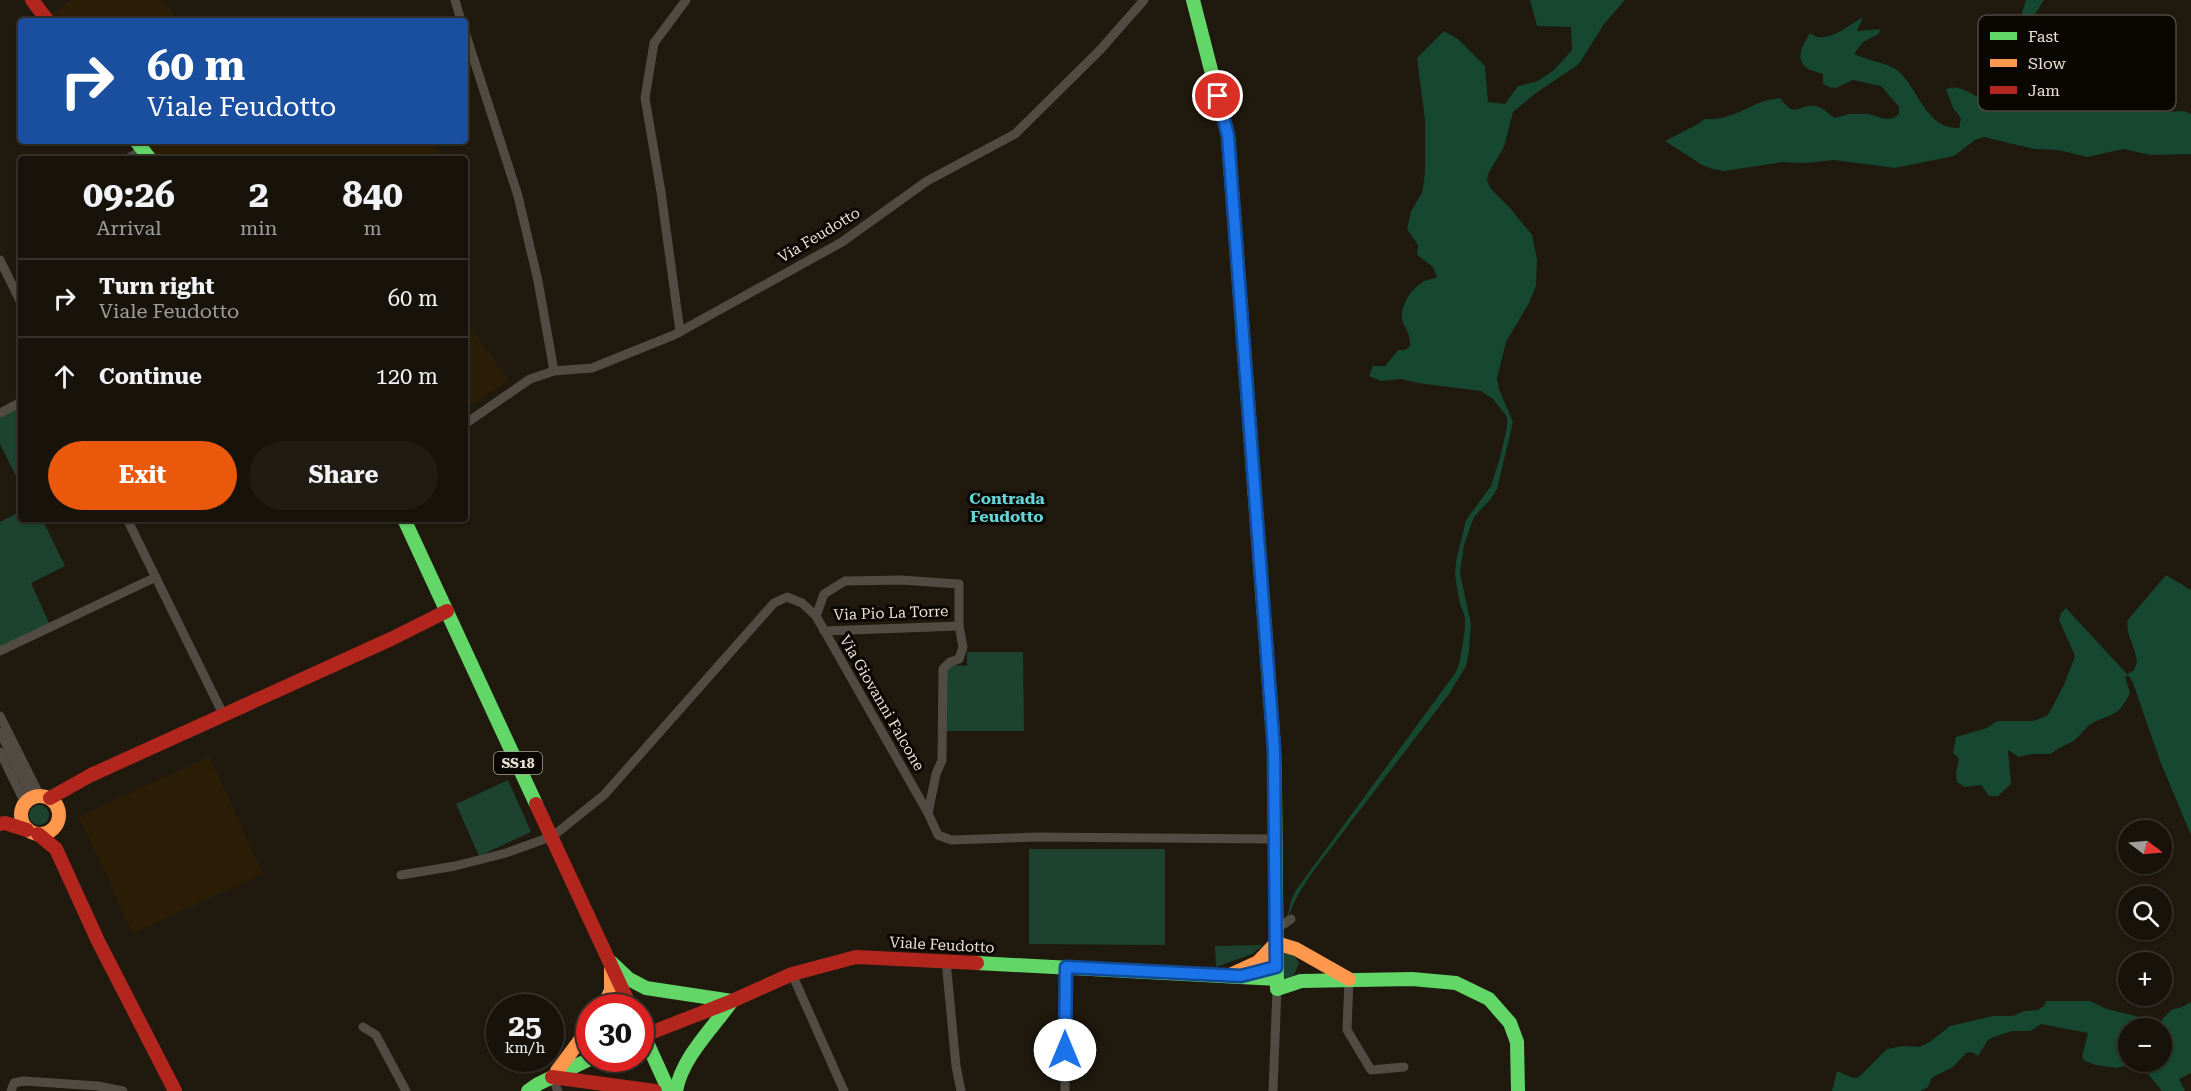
<!DOCTYPE html>
<meta charset="utf-8">
<style>
:root{--surface:#17130a;--page:#201c13;--text:#f1f3f6;--muted:#9e9e9c;--line:#36322b;--accent:#ea580c}
body{margin:0;font-family:"Roboto Serif",serif;background:var(--page);color:var(--text);height:100vh;display:flex;flex-direction:column;font-size:22px;white-space:nowrap}
*{box-sizing:border-box;margin:0}
p{font-size:20px;color:var(--muted)}
.icon{flex:none;width:33px;height:33px;fill:none;stroke:currentColor;stroke-width:2;stroke-linecap:round;stroke-linejoin:round}
.map{position:relative;flex:1;overflow:hidden}
.side{position:absolute;left:18px;top:156px;width:450px;height:366px;display:flex;flex-direction:column;background:var(--surface);border-radius:6px;box-shadow:0 2px 4px #0004,0 0 0 2px var(--line)}
.side>*{flex:none}
.top-card{position:absolute;left:18px;top:18px;width:450px;height:126px;border-radius:6px;box-shadow:0 2px 4px #0004,0 0 0 2px var(--line);background:#1a4fa0;color:#fff;overflow:hidden}
.needle{width:39px;rotate:106deg}
.fabs{position:absolute;left:2118px;top:820px;display:grid;gap:12px}
.fabs a{display:grid;place-items:center;width:54px;height:54px;border-radius:50%;background:var(--surface);box-shadow:0 2px 4px #0004,0 0 0 2px var(--line);font-size:30px}
.speed{position:absolute;left:486px;top:994px;display:flex;gap:12px;font-size:30px;font-weight:700;text-align:center}
.speed>*{display:grid;place-content:center;width:78px;height:78px;border-radius:50%;background:var(--surface);box-shadow:0 2px 4px #0004,0 0 0 2px var(--line);line-height:1}
.speed small{font-size:15px;font-weight:400}
.speed .limit{border:9px solid #d22;background:#fff;color:#111}
.pin{position:absolute;display:grid;place-items:center;width:51px;height:51px;color:#fff;margin:-26px;border:3px solid #fff;border-radius:50%;box-shadow:0 2px 6px #0007}
.me{position:absolute;width:66px;margin:-33px;rotate:0deg;stroke-linejoin:round;filter:drop-shadow(0 0 4px #0008)}
.turn{display:flex;align-items:center;gap:21px;height:126px;padding:0 30px;font-size:27px}
.turn .icon{width:78px;height:78px;stroke-width:2.5}
.turn b{display:block;font-size:42px;line-height:51px}
.eta{display:flex;justify-content:space-evenly;align-items:center;height:102px;text-align:center}
.eta b{font-size:36px;font-weight:700;line-height:42px}
.action{display:flex;gap:12px;margin-top:auto;padding:12px 30px}
.action a{flex:1;height:69px;border-radius:36px;background:var(--accent);color:#fff;font-size:24px;font-weight:700;line-height:69px;text-align:center}
.action a+a{background:var(--page);color:var(--text)}
ul{padding:0;list-style:none}
li{display:flex;align-items:center;gap:18px;height:78px;padding:0 30px;border-top:2px solid var(--line)}
li div{flex:1}
li b{display:block;font-size:22px}
li em{font-style:normal}
.map>svg:first-child{display:block}
.built{fill:#2b1d06}
.green{fill:#1d4330}
.forest{fill:#154731;fill-rule:evenodd}
.lines{fill:none;stroke-linecap:round;stroke-linejoin:round}
.street{stroke:#504b43;stroke-width:9}
.fast{stroke:#63d668;stroke-width:14}
.slow{stroke:#ff974d;stroke-width:14}
.jam{stroke:#b3261e;stroke-width:14}
.route-casing{stroke:#114b97;stroke-width:15}
.route{stroke:#1a73e8;stroke-width:10}
.labels{text-anchor:middle;dominant-baseline:central;stroke-width:6;stroke-linejoin:round;paint-order:stroke}
.shield{fill:#0a0602;stroke:#a7a097;stroke-width:1.5}
.shield-label{font-size:14px;font-weight:bold;fill:#eae2d7}
.street-label{font-size:15px;fill:#eae2d7;stroke:#0a0602}
.neighbourhood-label{font-size:16px;font-weight:bold;fill:#66d3d6;stroke:#0a0602}
.key{fill:#0a0602;stroke:#4d4842;stroke-width:1.5}
.key-label{font-size:16px;fill:#eae2d7}
</style>
<div class="map">
<svg width="2191" height="1091" viewBox="0 0 2191 1091">
<rect width="100%" height="100%" fill="#1f190e"/>
<g class="built">
<path d="M70,0H163L179,21H48L46,19Z"/>
<path d="M137,141H431L441,155L437,159H151Z"/>
<path d="M465,320L509,380L465,410Z"/>
<path d="M209,756L263,873L133,934L79,817Z"/>
</g>
<g class="green">
<path d="M21,402V486L0,444V413Z"/>
<path d="M21,511V519H42L65,566L31,583L51,627L0,651V522Z"/>
<path d="M967,652H1023L1024,731H946L947,670L954,665L967,666Z"/>
<path d="M508,780L531,832L479,856L456,804Z"/>
<circle cx="39" cy="815" r="10"/>
<path d="M1029,849H1165V945L1029,944Z"/>
<path d="M1263,945L1252,954L1216,967L1215,946Z"/>
<path d="M1283,950L1293,953L1299,963L1294,975L1283,980Z"/>
</g>
<g class="forest">
<path d="M1530,0H1625L1604,24L1579,64L1536,93L1513,112L1504,147L1488,174L1487,180L1491,189L1510,208L1532,235L1537,259L1536,286L1529,303L1506,342L1497,378L1499,389L1513,422L1497,489L1490,500L1474,517L1464,545L1460,573L1471,624L1469,651L1466,666L1449,694L1314,870L1299,893L1287,918L1291,901L1296,890L1456,672L1460,660L1465,629V618L1459,600L1455,575L1456,561L1466,520L1491,486L1501,454L1507,427V417L1493,399L1481,391L1418,383L1401,379L1381,381L1369,376L1373,366H1385L1398,350H1405L1410,346C1411,337 1407,331 1403,323C1398,309 1411,288 1423,282C1428,279 1433,279 1437,277L1433,267L1417,255L1418,245L1407,229L1411,211L1422,193L1425,173V120L1417,58L1444,31L1458,39L1485,66L1488,102L1505,104L1518,86L1538,81L1554,70L1572,50L1571,27L1537,26Z"/>
<path d="M2026,0H2044C2038,9 2021,36 2022,46C2022,51 2028,54 2032,56L2097,80L2106,92L2124,96L2159,112L2184,111L2191,114V154L2150,155L2124,149L2087,157L2058,150L2034,149L1984,137L1975,140L1954,156L1895,168L1834,160L1805,163L1783,162L1724,171L1713,169L1702,165L1665,141L1700,123L1704,119C1722,121 1740,112 1756,104C1763,101 1773,99 1780,98C1798,122 1798,101 1819,107C1825,109 1829,115 1835,118L1849,114H1868L1885,119L1894,118L1899,114V107L1881,86L1853,80C1840,84 1838,93 1823,84V74C1818,72 1812,71 1808,69C1793,59 1804,43 1810,33C1825,46 1849,25 1863,17L1857,31L1880,29L1879,34L1863,42L1854,54C1866,60 1888,63 1897,70C1919,88 1925,129 1959,128L1961,118L1953,108L1946,89C1966,80 1985,112 2006,101L2013,86L2012,75L2015,59L2013,43Z"/>
<path d="M2166,575L2191,590V835L2160,761L2133,683L2128,675L2125,677L2130,693C2117,719 2112,712 2091,724C2085,728 2083,732 2078,737C2071,745 2060,745 2051,754H2031L2019,757L2008,750L2011,784L1998,796H1989L1981,785L1965,787L1957,782L1956,773L1959,758L1953,753L1956,737L1987,728L1997,721H2034L2048,715L2064,685L2075,656L2059,620L2061,613L2066,608L2127,674L2134,670L2137,662L2135,652L2128,632L2127,621Z"/>
<path d="M2046,1001H2090L2107,1009L2139,1017L2157,1025L2171,1010L2182,1007L2191,1002V1073L2179,1079L2185,1091H2162L2145,1070L2134,1063L2117,1068L2096,1065L2085,1061L2082,1057L2088,1033L2041,1024L2030,1031H2012L1994,1037L1988,1040L1978,1056L1972,1052L1966,1053L1953,1067L1935,1076L1931,1079L1928,1087L1920,1091H1832L1837,1071L1853,1078L1859,1077L1887,1049L1903,1046L1920,1047L1931,1041L1950,1026L1993,1016H2013L2024,1011L2038,1010L2044,1006ZM2128,1029H2162V1062H2128Z"/>
</g>
<g class="lines">
<g class="street">
<path d="M455,0L461,21"/>
<path d="M465,32L518,196L538,281L554,371"/>
<path d="M127,159L143,150"/>
<path d="M0,260L21,303"/>
<path d="M680,332L661,192L645,98L654,43L686,0"/>
<path d="M0,413L21,402"/>
<path d="M465,424L530,379L554,371L592,368L674,335L842,242L927,181L1015,134L1100,50L1144,0"/>
<path d="M127,519L223,714"/>
<path d="M816,616L824,594L845,581L901,580L959,584V626L963,647L959,659L950,662L943,669L942,760L936,774L928,813"/>
<path d="M824,631L959,626"/>
<path d="M0,651L156,577"/>
<path d="M0,716L40,796"/>
<path d="M0,732L32,797"/>
<path d="M0,752L25,803"/>
<path d="M401,875L455,866L506,853L553,836L604,795L774,603L787,597L802,603L816,616L928,813L938,835L951,840L1037,837L1274,839"/>
<path d="M1275,924H1284L1291,919"/>
<path d="M946,961L956,1066L961,1091"/>
<path d="M792,974L844,1091"/>
<path d="M1349,979L1347,1030L1371,1070L1404,1067"/>
<path d="M363,1027L376,1035L406,1091"/>
<path d="M552,1077L558,1091"/>
<path d="M11,1091L14,1083L24,1081L98,1086L123,1091"/>
<path d="M1065,1091L1066,967"/>
<path d="M1273,1091L1277,989"/>
</g>
<g class="fast">
<path d="M1193,0L1228,136L1258,537"/>
<path d="M136,141L150,159"/>
<path d="M404,519L536,804"/>
<path d="M1275,790L1277,989L1301,981L1412,979L1456,983L1489,999L1510,1023L1517,1042L1518,1091"/>
<path d="M611,962L629,979L646,988L732,1001C713,1028 682,1057 676,1091"/>
<path d="M977,963L1277,979"/>
<path d="M640,1027L669,1091"/>
<path d="M528,1091L538,1084L590,1059"/>
</g>
<g class="slow">
<path d="M1258,537L1274,749L1275,790"/>
<circle cx="40" cy="815" r="19"/>
<path d="M1232,974L1258,962L1276,943L1296,949L1349,979"/>
<path d="M603,1008L611,990V969"/>
<path d="M557,1071L590,1027"/>
</g>
<g class="jam">
<path d="M32,0L48,21"/>
<path d="M50,798L91,775L391,639L447,611"/>
<path d="M536,804L631,1008"/>
<path d="M0,824L5,823L27,830"/>
<path d="M38,834L56,849L98,941L175,1091"/>
<path d="M640,1037L732,1001L792,974L856,957L977,963"/>
<path d="M552,1077L655,1091"/>
</g>
</g>
<g class="lines">
<defs>
<path id="route" d="M1065,1050L1066,967L1241,976L1276,967L1274,749L1228,136L1218,96"/>
</defs>
<use href="#route" class="route-casing"/>
<use href="#route" class="route"/>
</g>
<g class="labels">
<rect class="shield" x="494" y="752" width="48" height="22" rx="4.5"/>
<g class="shield-label">
<text x="518" y="763">SS18</text>
</g>
<g class="street-label">
<text transform="translate(819 235) rotate(-31)">Via Feudotto</text>
<text transform="translate(891 613) rotate(-2)">Via Pio La Torre</text>
<text transform="translate(882 703) rotate(60)">Via Giovanni Falcone</text>
<text transform="translate(942 945) rotate(3)">Viale Feudotto</text>
</g>
<g class="neighbourhood-label">
<text x="1007" y="498">Contrada<tspan x="1007" dy="18">Feudotto</tspan></text>
</g>
</g>
<rect x="1978" y="15" width="198" height="96" rx="9" class="key"/>
<rect x="1990" y="32" width="27" height="8" fill="#63d668"/>
<rect x="1990" y="59" width="27" height="8" fill="#ff974d"/>
<rect x="1990" y="86" width="27" height="8" fill="#b3261e"/>
<g class="key-label">
<text x="2028" y="42">Fast</text>
<text x="2028" y="69">Slow</text>
<text x="2028" y="96">Jam</text>
</g>
</svg>
<div class="fabs">
<a><svg class="needle" viewBox="-14 -14 28 28"><path d="M0-13l5 13h-10z" fill="#e53935"/><path d="M0 13l5-13h-10z" fill="#9e9e9c"/></svg></a>
<a><svg class="icon" aria-label="search" viewBox="0 0 24 24"><circle cx="10" cy="10" r="6"/><path d="M15 15l6 6"/></svg></a>
<a>+</a>
<a>−</a>
</div>
<div class="speed"><div>25<small>km/h</small></div><div class="limit">30</div></div>
<div class="pin" style="left:1218px;top:96px;background:#d93025"><svg class="icon" aria-label="arrive" viewBox="0 0 24 24"><path d="M6 21V4h12l-3 4 3 4H6"/></svg></div>
<svg class="me" style="left:1065px;top:1050px" viewBox="-20 -20 40 40"><circle r="19" fill="#fff"/><path d="M0-13L10 11 0 6-10 11z" fill="#1a73e8"/></svg>
<div class="top-card">
<div class="turn"><svg class="icon" aria-label="right" viewBox="0 0 24 24"><path d="M7 20v-9h11M14 6l5 5-5 5"/></svg><div><b>60 m</b>Viale Feudotto</div></div>
</div>
<section class="side">
<div class="eta">
<div><b>09:26</b><p>Arrival</p></div>
<div><b>2</b><p>min</p></div>
<div><b>840</b><p>m</p></div>
</div>
<ul>
<li><svg class="icon" aria-label="right" viewBox="0 0 24 24"><path d="M7 20v-9h11M14 6l5 5-5 5"/></svg><div><b>Turn right</b><p>Viale Feudotto</p></div><em>60 m</em></li>
<li><svg class="icon" aria-label="ahead" viewBox="0 0 24 24"><path d="M12 20V5M6 11l6-6 6 6"/></svg><div><b>Continue</b></div><em>120 m</em></li>
</ul>
<div class="action"><a>Exit</a><a>Share</a></div>
</section>
</div>
